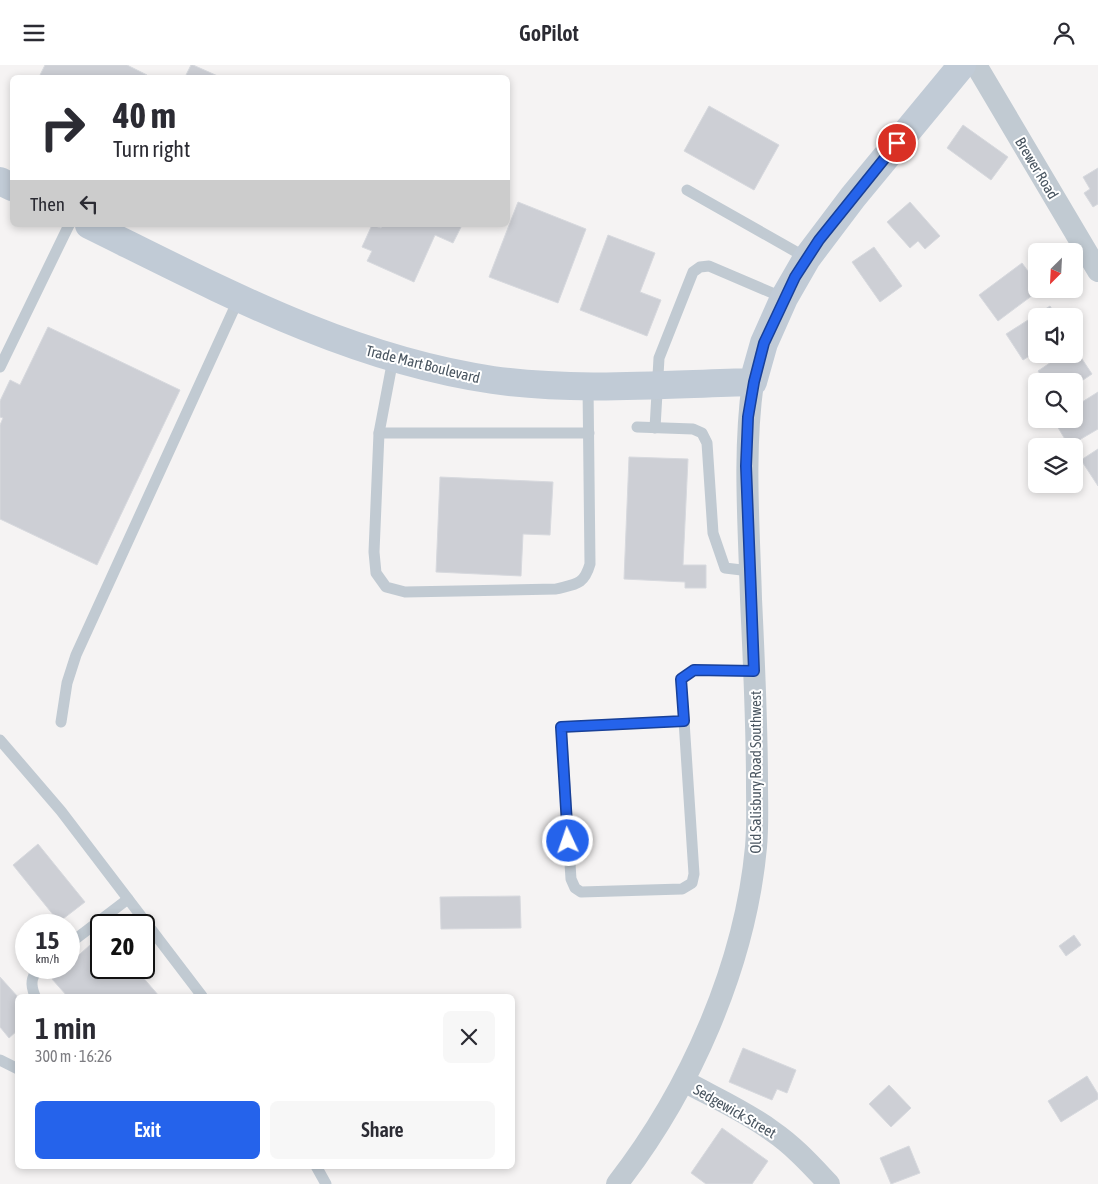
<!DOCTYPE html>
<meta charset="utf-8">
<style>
:root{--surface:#fff;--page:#f7f7f7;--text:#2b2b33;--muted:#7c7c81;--accent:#2563eb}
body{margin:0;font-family:"Asap Condensed",sans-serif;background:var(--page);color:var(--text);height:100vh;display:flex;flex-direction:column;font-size:19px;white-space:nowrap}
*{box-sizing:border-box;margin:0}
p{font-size:16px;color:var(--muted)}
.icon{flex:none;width:28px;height:28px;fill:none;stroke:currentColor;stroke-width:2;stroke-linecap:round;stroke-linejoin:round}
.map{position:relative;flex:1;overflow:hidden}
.details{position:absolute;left:15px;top:929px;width:500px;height:175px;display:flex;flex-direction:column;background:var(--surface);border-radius:8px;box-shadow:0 2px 8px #0003}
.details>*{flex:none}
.guide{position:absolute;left:10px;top:10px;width:500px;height:152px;border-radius:8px;box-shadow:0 2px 8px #0003;background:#fff;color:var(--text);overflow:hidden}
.needle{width:32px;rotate:204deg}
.fabs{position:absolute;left:1028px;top:178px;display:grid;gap:10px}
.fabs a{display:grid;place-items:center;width:55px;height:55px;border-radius:8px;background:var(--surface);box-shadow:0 2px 8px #0003;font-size:25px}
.speed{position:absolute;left:15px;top:849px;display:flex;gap:10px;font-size:25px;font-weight:700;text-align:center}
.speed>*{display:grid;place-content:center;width:65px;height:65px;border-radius:50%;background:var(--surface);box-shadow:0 2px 8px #0003;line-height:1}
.speed small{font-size:12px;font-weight:400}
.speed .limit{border:2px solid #111;border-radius:8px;background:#fff;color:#111}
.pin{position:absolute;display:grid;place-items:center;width:42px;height:42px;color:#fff;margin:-21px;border:2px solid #fff;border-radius:50%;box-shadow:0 1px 5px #0007}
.me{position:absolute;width:55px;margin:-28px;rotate:357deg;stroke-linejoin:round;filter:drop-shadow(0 0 4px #0008)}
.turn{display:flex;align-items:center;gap:18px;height:105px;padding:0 20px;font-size:22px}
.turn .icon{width:65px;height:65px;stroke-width:2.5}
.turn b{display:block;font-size:35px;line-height:42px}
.then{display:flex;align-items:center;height:48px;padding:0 20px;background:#0003;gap:10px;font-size:19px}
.round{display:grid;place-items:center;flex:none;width:52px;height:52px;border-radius:8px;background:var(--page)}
.overview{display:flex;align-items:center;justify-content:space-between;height:85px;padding:0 20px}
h1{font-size:30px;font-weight:600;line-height:38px}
.primary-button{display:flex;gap:10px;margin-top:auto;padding:10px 20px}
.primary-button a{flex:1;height:58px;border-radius:8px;background:var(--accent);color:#fff;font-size:20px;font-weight:600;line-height:58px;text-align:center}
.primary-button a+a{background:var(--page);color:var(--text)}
header{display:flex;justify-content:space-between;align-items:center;height:65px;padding:0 20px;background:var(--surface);font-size:22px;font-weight:600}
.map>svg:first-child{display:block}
.building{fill:#cdcfd5;stroke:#d7d9de}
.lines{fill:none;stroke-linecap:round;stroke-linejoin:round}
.lane{stroke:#c1cad2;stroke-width:11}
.street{stroke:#c1cad2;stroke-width:22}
.secondary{stroke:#c1cbd6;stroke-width:28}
.route-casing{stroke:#184099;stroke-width:12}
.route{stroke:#2563eb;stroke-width:9}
.labels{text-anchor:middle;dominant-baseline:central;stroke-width:4;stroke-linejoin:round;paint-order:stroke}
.street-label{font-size:15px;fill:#4a5661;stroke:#fff}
</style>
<header><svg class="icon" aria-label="menu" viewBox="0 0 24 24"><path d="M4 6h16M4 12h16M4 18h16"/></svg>GoPilot<svg class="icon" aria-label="person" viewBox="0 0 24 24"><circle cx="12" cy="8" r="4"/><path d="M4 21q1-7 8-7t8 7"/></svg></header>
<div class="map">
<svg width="1098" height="1119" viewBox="0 0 1098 1119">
<rect width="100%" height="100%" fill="#f5f3f3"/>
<g class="building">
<path d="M45,0H127L147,10L146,12H39Z"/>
<path d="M191,0H193L220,12H185Z"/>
<path d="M709,41L779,80L754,125L684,86Z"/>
<path d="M963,60L1008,92L991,115L947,83Z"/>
<path d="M1098,103V139L1093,142L1084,128L1090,124L1083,112Z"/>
<path d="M518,137L586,164L558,238L489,212Z"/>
<path d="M910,137L940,171L925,184L918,176L910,183L887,157Z"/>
<path d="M372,160L381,163L383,160H462L453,178L435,170L414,217L367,196L372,186L362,182Z"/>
<path d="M608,170L655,188L640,227L661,235L647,271L580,245Z"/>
<path d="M874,182L902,221L880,237L852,197Z"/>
<path d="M1022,198L1036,217V224H1041L998,256L979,230Z"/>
<path d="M1050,241L1056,251H1036V287L1023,295L1006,269Z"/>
<path d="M48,262L180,325L97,500L0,454V360L3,353L0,352V336L10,315L20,320Z"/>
<path d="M1074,282L1092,309L1074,321V316H1045L1038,306L1063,289H1074Z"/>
<path d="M1098,327V364L1069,381L1053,354H1074V342Z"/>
<path d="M1098,384V421L1081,395Z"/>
<path d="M629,392L688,394L683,500H706V523H685V517L624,514Z"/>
<path d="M440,412L553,417L550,470L523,469L521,511L436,507Z"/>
<path d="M38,779L85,837L59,857L13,800Z"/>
<path d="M520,831L521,863L441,864L440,832Z"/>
<path d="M101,870V902H134L159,931H67L52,914L64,902H69V899Z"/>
<path d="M1074,870L1081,880L1066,891L1059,881Z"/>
<path d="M0,912L18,932V965L9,973L0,962Z"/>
<path d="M743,983L796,1005L787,1028L777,1024L772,1035L729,1017Z"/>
<path d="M1087,1011L1098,1029V1034L1061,1057L1048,1036Z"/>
<path d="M889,1020L911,1043L891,1062L869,1039Z"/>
<path d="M722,1063L768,1096L752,1119H706L691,1108Z"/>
<path d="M909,1081L920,1108L891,1119L880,1093Z"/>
</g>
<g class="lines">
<g class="lane">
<path d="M687,125L807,193"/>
<path d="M393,294L379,368L374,487L376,508L386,522L405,527L556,524C576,519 584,520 590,499L588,321"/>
<path d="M0,302L69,160"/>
<path d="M637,362L693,364L702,368L707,378L713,468L725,503L750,506"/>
<path d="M655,363L659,293L693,207L700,202L709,201L784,233"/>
<path d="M379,368H589"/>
<path d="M684,656L694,809L692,818L682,824L581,827L575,823L571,814L561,662L684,656L681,614L694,605L754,606"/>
<path d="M61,657L67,618L76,590L239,233"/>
<path d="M0,675L61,746L202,931"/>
<path d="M69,879L128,834"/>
<path d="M35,931C30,919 31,913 39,902"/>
<path d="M0,995L18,1004"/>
<path d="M316,1101L326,1119"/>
</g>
<g class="street">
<path d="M976,0L1098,206"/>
<path d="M684,1016C713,1032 745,1046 772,1066C794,1081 811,1100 829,1119"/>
<path d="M617,1119C690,1025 745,901 756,782C758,761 757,740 757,719C757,657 754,596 751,534C749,461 743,389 753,317"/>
</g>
<g class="secondary">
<path d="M0,116L12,122"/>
<path d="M89,160C219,224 348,294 493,315C579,327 667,319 753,317L764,278L784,233L807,193L853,132L962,0"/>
</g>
</g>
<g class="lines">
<defs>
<path id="route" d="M568,776L561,662L684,656L681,614L694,605L754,606L746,401L748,352L754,317L764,278L795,212L819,175L897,78"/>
</defs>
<use href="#route" class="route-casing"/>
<use href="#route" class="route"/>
</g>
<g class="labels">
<g class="street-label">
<text transform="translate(1037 103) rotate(59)">Brewer Road</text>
<text transform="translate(423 299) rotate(14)">Trade Mart Boulevard</text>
<text transform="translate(755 707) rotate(-90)">Old Salisbury Road Southwest</text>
<text transform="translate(735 1046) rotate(30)">Sedgewick Street</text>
</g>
</g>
</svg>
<div class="fabs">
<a><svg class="needle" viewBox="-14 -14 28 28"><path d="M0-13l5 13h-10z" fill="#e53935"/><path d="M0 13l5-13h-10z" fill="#7c7c81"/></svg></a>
<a><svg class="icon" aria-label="sound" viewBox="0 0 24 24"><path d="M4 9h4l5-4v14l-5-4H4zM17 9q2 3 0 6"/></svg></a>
<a><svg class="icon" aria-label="search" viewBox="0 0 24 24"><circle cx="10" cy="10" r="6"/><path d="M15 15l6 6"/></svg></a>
<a><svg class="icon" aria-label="layers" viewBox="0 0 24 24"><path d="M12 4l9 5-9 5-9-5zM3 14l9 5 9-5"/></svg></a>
</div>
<div class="speed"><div>15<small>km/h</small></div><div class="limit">20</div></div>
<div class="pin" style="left:897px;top:78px;background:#d93025"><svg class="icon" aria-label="arrive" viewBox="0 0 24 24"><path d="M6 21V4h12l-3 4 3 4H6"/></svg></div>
<svg class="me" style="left:568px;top:776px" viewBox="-20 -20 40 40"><circle r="17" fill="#2563eb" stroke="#fff" stroke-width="3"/><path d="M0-11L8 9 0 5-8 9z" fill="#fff"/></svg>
<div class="guide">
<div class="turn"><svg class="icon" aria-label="right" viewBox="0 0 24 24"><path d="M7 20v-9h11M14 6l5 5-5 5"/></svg><div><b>40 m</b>Turn right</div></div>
<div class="then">Then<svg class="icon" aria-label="left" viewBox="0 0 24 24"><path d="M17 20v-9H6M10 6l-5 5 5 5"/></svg></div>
</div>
<section class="details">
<div class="overview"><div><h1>1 min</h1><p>300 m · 16:26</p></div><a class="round"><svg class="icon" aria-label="close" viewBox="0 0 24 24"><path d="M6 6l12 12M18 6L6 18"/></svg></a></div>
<div class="primary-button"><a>Exit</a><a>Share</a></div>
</section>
</div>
